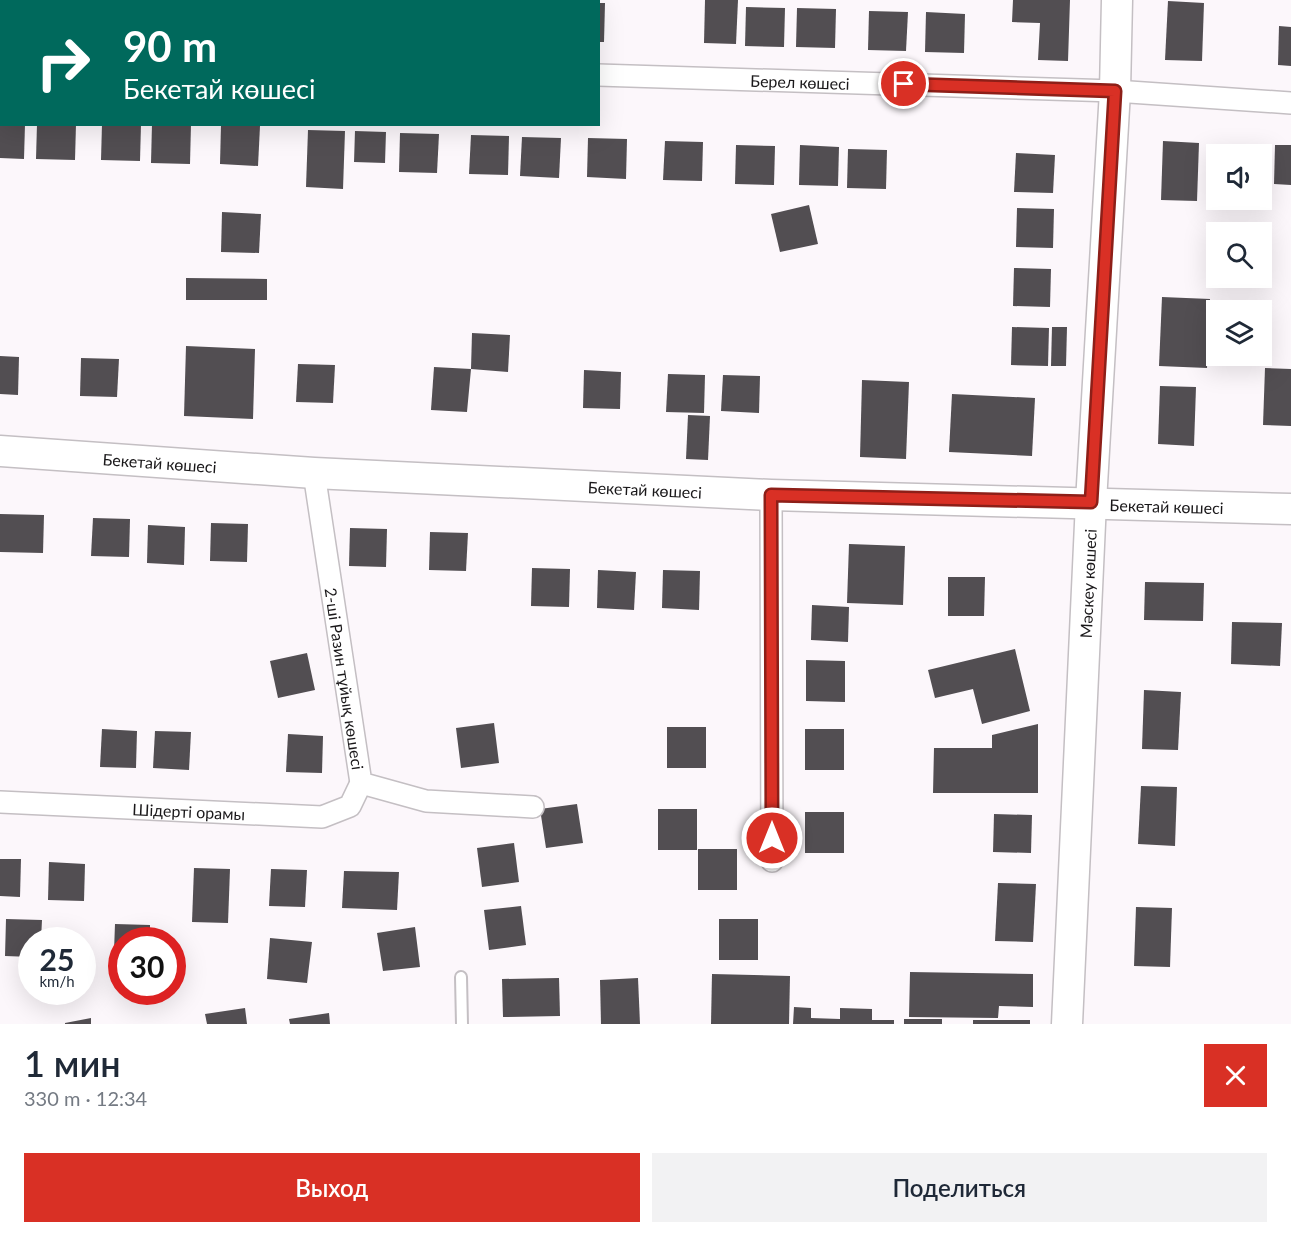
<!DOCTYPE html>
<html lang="ru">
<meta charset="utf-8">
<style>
:root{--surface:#fff;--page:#f2f2f3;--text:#1f2937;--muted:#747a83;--accent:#d93025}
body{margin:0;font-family:Lato,sans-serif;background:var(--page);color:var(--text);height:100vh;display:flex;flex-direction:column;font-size:22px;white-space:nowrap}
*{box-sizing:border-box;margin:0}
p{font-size:20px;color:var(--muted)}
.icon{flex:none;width:33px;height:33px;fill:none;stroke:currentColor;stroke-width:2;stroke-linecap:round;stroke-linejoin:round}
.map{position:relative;height:1024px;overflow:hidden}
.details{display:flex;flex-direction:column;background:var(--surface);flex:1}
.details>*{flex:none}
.top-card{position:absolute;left:0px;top:0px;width:600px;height:126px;box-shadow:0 6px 24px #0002;background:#00695c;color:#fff;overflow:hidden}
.buttons{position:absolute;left:1206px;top:144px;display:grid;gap:12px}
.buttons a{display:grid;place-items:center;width:66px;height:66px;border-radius:0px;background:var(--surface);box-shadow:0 6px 24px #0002;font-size:30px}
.speed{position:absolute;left:18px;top:927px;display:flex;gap:12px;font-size:30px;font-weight:700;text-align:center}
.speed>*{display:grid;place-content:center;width:78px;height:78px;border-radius:50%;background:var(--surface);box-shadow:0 6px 24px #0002;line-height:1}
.speed small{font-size:15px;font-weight:400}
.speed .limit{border:9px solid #d22;background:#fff;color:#111}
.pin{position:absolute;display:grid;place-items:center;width:51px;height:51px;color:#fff;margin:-26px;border:3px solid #fff;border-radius:50%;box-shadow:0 2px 6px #0007}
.me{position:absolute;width:66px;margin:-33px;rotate:0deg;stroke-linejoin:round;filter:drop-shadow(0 0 4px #0008)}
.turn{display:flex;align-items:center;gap:21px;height:126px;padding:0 24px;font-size:27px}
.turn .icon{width:78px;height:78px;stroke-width:2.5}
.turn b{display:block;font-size:42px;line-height:51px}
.round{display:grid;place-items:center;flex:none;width:63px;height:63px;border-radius:0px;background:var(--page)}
.headline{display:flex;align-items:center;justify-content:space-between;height:102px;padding:0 24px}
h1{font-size:36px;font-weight:600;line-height:45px}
.primary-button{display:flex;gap:12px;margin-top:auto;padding:12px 24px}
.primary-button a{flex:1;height:69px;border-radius:0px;background:var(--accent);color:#fff;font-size:24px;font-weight:600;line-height:69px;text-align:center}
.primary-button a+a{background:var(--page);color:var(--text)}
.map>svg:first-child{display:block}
.building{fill:#524e52}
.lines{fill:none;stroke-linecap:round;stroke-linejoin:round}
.lane-casing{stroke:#c4bfc3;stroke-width:14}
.street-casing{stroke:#c4bfc3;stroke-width:24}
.secondary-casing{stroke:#c4bfc3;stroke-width:33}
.lane{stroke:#fff;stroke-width:10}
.street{stroke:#fff;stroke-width:21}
.secondary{stroke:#fff;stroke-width:30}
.route-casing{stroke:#8d1f18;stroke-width:15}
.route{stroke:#d93025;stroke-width:10}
.labels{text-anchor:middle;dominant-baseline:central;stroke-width:6;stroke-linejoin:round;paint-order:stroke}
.street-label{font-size:16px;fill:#1a181a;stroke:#fcf7fb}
</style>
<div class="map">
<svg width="1291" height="1024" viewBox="0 0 1291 1024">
<rect width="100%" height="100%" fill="#fcf7fb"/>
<g class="building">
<path d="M705,0H738L736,44L704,43Z"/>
<path d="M1013,0H1070L1068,61L1038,60L1040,23L1012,22Z"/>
<path d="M1168,1L1204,3L1202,61L1165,60Z"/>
<path d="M598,3H605L604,42H598Z"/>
<path d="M746,7L785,8L784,47L745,46Z"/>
<path d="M797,8L836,9L835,48L796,47Z"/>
<path d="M869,11L908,12L906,51L868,50Z"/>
<path d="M926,12L965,14L964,53L925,52Z"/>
<path d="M1279,26L1291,27V66L1278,65Z"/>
<path d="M0,124H25L24,159L0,158Z"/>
<path d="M37,124H76L75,160L36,159Z"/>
<path d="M102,124H141L140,161L101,160Z"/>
<path d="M152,124H191L190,164L151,163Z"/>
<path d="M221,125L260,126L258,166L220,164Z"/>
<path d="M308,130L345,131L343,189L306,187Z"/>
<path d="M355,131L386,132L385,163L354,162Z"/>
<path d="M400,133L439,134L437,173L399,172Z"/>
<path d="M471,135L509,136L508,175L469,174Z"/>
<path d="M522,137L561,138L559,178L520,176Z"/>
<path d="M588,138L627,139L626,179L587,177Z"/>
<path d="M665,141L703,142L702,181L663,180Z"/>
<path d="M1163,141L1199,143L1197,201L1161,200Z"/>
<path d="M736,145L775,146L774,185L735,184Z"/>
<path d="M800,145L839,147L838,186L799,185Z"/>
<path d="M1275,145H1291V185L1274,184Z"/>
<path d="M848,149L887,150L886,189L847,188Z"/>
<path d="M1016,153L1055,155L1053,193L1014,192Z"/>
<path d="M809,205L818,244L780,252L771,214Z"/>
<path d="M1017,208L1054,209L1053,248L1016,247Z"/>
<path d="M222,212L261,214L259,253L221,252Z"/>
<path d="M1014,268L1051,269L1050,307L1013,306Z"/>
<path d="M186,278L267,279V300H186Z"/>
<path d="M1162,297L1210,299L1207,368L1159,366Z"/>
<path d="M1012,327L1049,328L1048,366L1011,365Z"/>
<path d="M1052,327H1067L1066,366H1051Z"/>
<path d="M472,333L510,335L508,372L471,369Z"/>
<path d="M186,346L255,349L253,419L184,416Z"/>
<path d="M0,356L19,357L18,395L0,394Z"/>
<path d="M81,358L119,359L117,397L80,396Z"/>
<path d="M298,364L335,365L333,403L296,402Z"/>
<path d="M434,367L471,369L467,412L431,410Z"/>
<path d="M1265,368L1291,369V426L1263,425Z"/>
<path d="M584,370L621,372L620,409L583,408Z"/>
<path d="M668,374L705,375L704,413L666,412Z"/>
<path d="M723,375L760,376L759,413L721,411Z"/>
<path d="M862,380L909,382L906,459L860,457Z"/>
<path d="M1160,386L1196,387L1194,446L1158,444Z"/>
<path d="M952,394L1035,398L1032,456L949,452Z"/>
<path d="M688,415L710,416L708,460L686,459Z"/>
<path d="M0,514L44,515L43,553L0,552Z"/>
<path d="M93,518L130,519L129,557L91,556Z"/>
<path d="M211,523L248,524L247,562L210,561Z"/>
<path d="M148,525L185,527L184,565L147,563Z"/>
<path d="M350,528L387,529L386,567L349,566Z"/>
<path d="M430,532L468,533L466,571L429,570Z"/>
<path d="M849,544L905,546L903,605L847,603Z"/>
<path d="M532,568L570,569L569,607L531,606Z"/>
<path d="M598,570L636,572L634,610L597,608Z"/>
<path d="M663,570L700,571L699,610L662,608Z"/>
<path d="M948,577H985L984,616H948Z"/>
<path d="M1145,582L1204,583L1203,621L1144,620Z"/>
<path d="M812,605L849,607L848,642L811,640Z"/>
<path d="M1232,622L1282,623L1280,666L1231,664Z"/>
<path d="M1015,649L1030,711L982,724L973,689L935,698L928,670Z"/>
<path d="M307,653L315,690L278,698L270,661Z"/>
<path d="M806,660L845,661V702L806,701Z"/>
<path d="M1144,690L1181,692L1178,750L1142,749Z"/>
<path d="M494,723L499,763L461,768L456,728Z"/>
<path d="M1038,724V793H933L934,748H992V735Z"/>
<rect x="667" y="727" width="39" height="41"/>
<path d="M102,729L137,731L136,768L100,767Z"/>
<rect x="805" y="729" width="39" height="41"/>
<path d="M155,731L191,732L189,770L153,768Z"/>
<path d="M288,734L323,736L322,773L286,772Z"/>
<path d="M1141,786L1177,787L1175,846L1138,844Z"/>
<path d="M577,804L583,843L546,848L540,809Z"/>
<rect x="658" y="809" width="39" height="41"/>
<rect x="805" y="812" width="39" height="41"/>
<path d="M994,814L1032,815L1031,853L993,852Z"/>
<path d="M514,843L519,882L482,887L477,848Z"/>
<rect x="698" y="849" width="39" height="41"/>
<path d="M0,859H21L20,897L0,896Z"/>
<path d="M49,862L85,864L84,901L48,900Z"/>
<path d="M194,868L230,869L228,923L192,922Z"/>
<path d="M271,869L307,870L305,907L269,906Z"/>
<path d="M344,871L399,872L397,910L342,908Z"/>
<path d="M998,883L1036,884L1033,942L995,941Z"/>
<path d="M521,906L526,945L489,950L484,910Z"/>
<path d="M1136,907L1172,908L1170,967L1134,966Z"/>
<path d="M6,919L42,920L41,940H32V957L5,956Z"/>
<rect x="719" y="919" width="39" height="41"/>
<path d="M115,924L150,925V940H122V979L113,978Z"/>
<path d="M415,927L420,967L383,971L377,933Z"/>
<path d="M270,938L312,942L307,983L267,979Z"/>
<path d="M910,972L1033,974V1007L999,1006L998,1018L909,1017Z"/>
<path d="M712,974L790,976L789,1024H711Z"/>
<path d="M559,978L560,1016L503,1017L502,979Z"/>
<path d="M638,978L640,1024H601L600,980Z"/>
<path d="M794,1007L811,1008V1018L840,1019V1008L872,1009V1020H894V1024H793Z"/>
<path d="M245,1008L247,1024H207L205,1014Z"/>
<path d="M329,1013L330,1024H290L289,1019Z"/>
<path d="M91,1018V1024H65V1023Z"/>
<rect x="904" y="1019" width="38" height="5"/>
<rect x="973" y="1020" width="57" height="4"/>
</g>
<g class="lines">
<defs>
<path id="lane" d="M461,977L462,1024"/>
<g id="street">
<path d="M300,2V0"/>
<path d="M0,65H2"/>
<path id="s1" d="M598,75L1115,91L1291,103"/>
<path id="s2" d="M314,473L361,783L426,801L533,807"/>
<path d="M771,495L772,861"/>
<path id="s3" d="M0,802L322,817L350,806L361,783"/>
</g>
<g id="secondary">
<path id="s4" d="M0,451L314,473L771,495L1291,509"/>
<path id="s5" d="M1067,1024L1091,502L1115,91L1117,0"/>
</g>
</defs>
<use href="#lane" class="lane-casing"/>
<use href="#street" class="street-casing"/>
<use href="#secondary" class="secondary-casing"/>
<use href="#lane" class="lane"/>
<use href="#street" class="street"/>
<use href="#secondary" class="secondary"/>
</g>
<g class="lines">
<defs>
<path id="route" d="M772,838L771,495L1091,502L1115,91L904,84"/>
</defs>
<use href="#route" class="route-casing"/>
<use href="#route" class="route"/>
</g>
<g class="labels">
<g class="street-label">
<text stroke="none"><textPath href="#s1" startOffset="202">Берел көшесі</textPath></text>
<text stroke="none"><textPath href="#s4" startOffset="160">Бекетай көшесі</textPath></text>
<text stroke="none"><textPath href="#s4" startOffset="646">Бекетай көшесі</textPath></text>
<text stroke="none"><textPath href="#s4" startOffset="1168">Бекетай көшесі</textPath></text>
<text stroke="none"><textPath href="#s5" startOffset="441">Мәскеу көшесі</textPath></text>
<text stroke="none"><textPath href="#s2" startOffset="208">2-ші Разин тұйық көшесі</textPath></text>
<text stroke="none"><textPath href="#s3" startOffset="189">Шідерті орамы</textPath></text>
</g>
</g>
</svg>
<div class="buttons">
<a><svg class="icon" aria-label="sound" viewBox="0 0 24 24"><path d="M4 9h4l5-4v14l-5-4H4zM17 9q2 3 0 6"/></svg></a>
<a><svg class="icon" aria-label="search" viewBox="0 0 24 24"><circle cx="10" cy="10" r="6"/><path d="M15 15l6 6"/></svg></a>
<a><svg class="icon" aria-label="layers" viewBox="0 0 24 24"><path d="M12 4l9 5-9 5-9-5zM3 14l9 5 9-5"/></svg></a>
</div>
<div class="speed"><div>25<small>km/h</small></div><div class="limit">30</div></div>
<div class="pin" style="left:904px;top:84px;background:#d93025"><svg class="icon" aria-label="arrive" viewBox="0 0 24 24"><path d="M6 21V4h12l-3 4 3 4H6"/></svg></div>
<svg class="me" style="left:772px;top:838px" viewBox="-20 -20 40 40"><circle r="17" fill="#d93025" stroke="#fff" stroke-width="3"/><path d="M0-11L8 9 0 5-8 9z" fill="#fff"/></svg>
<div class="top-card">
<div class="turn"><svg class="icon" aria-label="right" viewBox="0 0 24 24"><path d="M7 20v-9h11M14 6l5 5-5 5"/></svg><div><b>90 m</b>Бекетай көшесі</div></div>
</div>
</div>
<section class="details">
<div class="headline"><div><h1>1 мин</h1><p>330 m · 12:34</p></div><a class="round" style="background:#d93025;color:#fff"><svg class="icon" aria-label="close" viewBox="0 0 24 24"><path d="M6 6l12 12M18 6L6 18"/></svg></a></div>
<div class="primary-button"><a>Выход</a><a>Поделиться</a></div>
</section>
